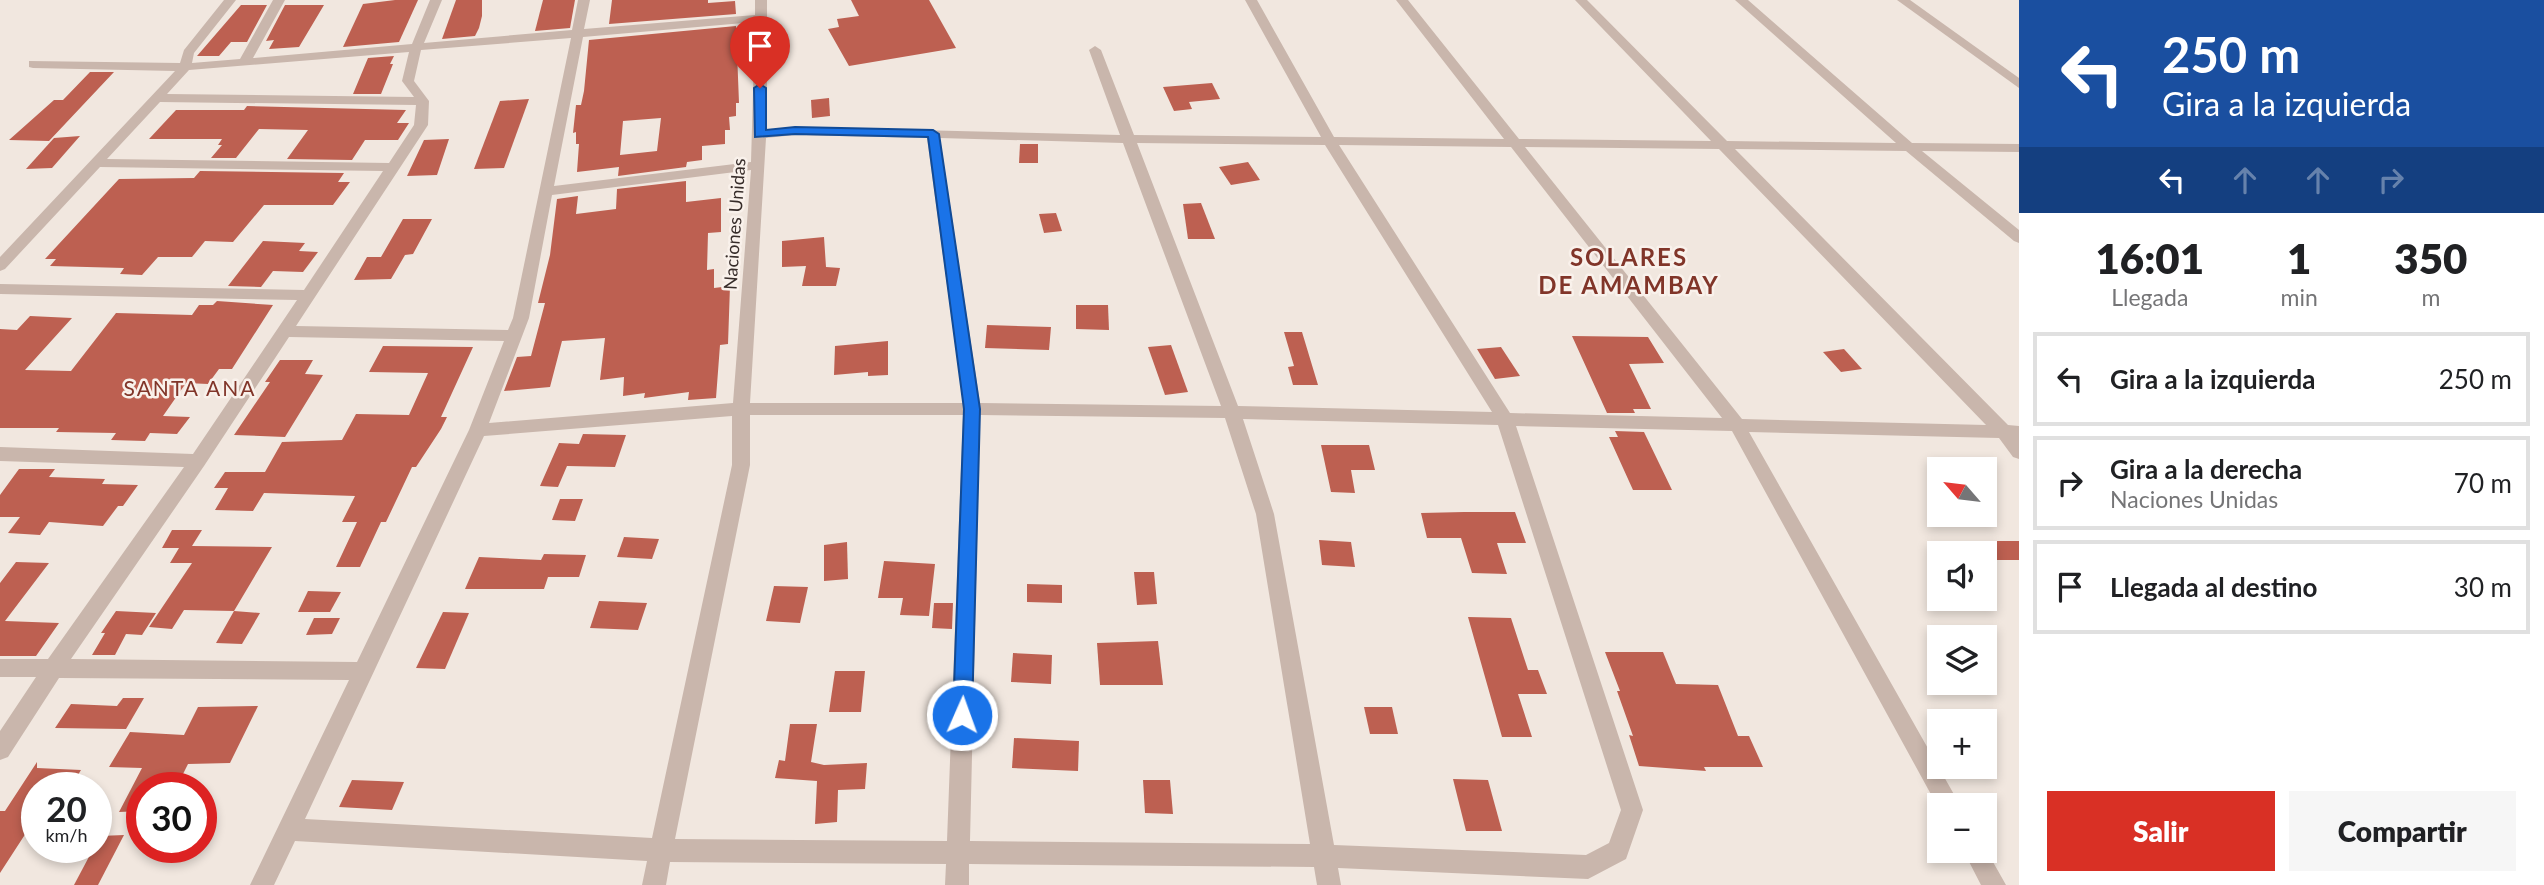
<!DOCTYPE html>
<html lang="es">
<meta charset="utf-8">
<style>
:root{--surface:#fff;--page:#f6f6f6;--text:#202124;--muted:#757577;--line:#e0e0e0;--accent:#d93025}
body{margin:0;font-family:Lato,sans-serif;background:var(--page);color:var(--text);height:100vh;display:flex;flex-direction:column;font-size:26px;white-space:nowrap}
*{box-sizing:border-box;margin:0}
p{font-size:23px;color:var(--muted)}
.icon{flex:none;width:38px;height:38px;fill:none;stroke:currentColor;stroke-width:2;stroke-linecap:round;stroke-linejoin:round}
.map{position:relative;flex:1;overflow:hidden}
.sheet{display:flex;flex-direction:column;background:var(--surface);width:525px}
.sheet>*{flex:none}
.hud{background:#1a4fa0;color:#fff;overflow:hidden}
.needle{width:46px;rotate:298deg}
.buttons{position:absolute;left:1927px;top:457px;display:grid;gap:14px}
.buttons a{display:grid;place-items:center;width:70px;height:70px;border-radius:0px;background:var(--surface);box-shadow:0 4px 10px #0003;font-size:35px}
.speed{position:absolute;left:21px;top:772px;display:flex;gap:14px;font-size:35px;font-weight:700;text-align:center}
.speed>*{display:grid;place-content:center;width:91px;height:91px;border-radius:50%;background:var(--surface);box-shadow:0 4px 10px #0003;line-height:1}
.speed small{font-size:18px;font-weight:400}
.speed .limit{border:10px solid #d22;background:#fff;color:#111}
.pin{position:absolute;display:grid;place-items:center;width:60px;height:60px;color:#fff;margin:-72px -30px;border-radius:50% 50% 50% 0;rotate:-45deg;box-shadow:0 0 7px #0007}
.pin .icon{rotate:45deg}
.me{position:absolute;width:77px;margin:-38px;rotate:2deg;stroke-linejoin:round;filter:drop-shadow(0 0 5px #0008)}
.turn{display:flex;align-items:center;gap:24px;height:147px;padding:0 28px;font-size:32px}
.turn .icon{width:91px;height:91px;stroke-width:2.5}
.turn b{display:block;font-size:49px;line-height:60px}
.lanes{display:flex;align-items:center;height:66px;padding:0 28px;background:#0003;justify-content:center;gap:35px;direction:ltr}
.lanes .off{opacity:.35}
.eta{display:flex;justify-content:space-evenly;align-items:center;height:119px;text-align:center}
.eta b{font-size:42px;font-weight:800;line-height:49px}
.cta{display:flex;gap:14px;margin-top:auto;padding:14px 28px}
.cta a{flex:1;height:80px;border-radius:0px;background:var(--accent);color:#fff;font-size:28px;font-weight:800;line-height:80px;text-align:center}
.cta a+a{background:var(--page);color:var(--text)}
ul{padding:0;list-style:none}
li{display:flex;align-items:center;gap:21px;height:94px;margin:0 14px 10px;padding:0 14px;border:4px solid var(--line);border-radius:0px}
li div{flex:1}
li b{display:block;font-size:26px}
li em{font-style:normal}
main{display:flex;flex:1;min-height:0}
.map>svg:first-child{display:block}
.building{fill:#bd6051;fill-rule:evenodd}
.lines{fill:none;stroke-linecap:round;stroke-linejoin:round}
.street{fill:#c9b6ac;fill-rule:evenodd}
.route{fill:#1a73e8;stroke:#114b97;stroke-width:2}
.labels{text-anchor:middle;dominant-baseline:central;stroke-width:5;stroke-linejoin:round;paint-order:stroke}
.street-label{font-size:18px;fill:#372d2a;stroke:#f9f1eb}
.quarter-label{font-size:21px;letter-spacing:2px;fill:#813529;stroke:#f9f1eb}
.district-label{font-size:24px;font-weight:bold;letter-spacing:2px;fill:#813529;stroke:#f9f1eb}
</style>
<main>
<div class="map">
<svg width="2019" height="885" viewBox="0 0 2019 885">
<rect width="100%" height="100%" fill="#f1e7df"/>
<g class="building">
<path d="M395,0H418L399,42L343,47L363,4Z"/>
<path d="M456,0H482V16L479,28L475,36L442,39Z"/>
<path d="M543,0H575L570,28L535,31Z"/>
<path d="M612,0H708V3L735,1L736,14L609,24Z"/>
<path d="M851,0H929L956,48L849,66L828,29L839,27L837,19L859,16Z"/>
<path d="M241,5H267L247,42H231L219,56H197Z"/>
<path d="M285,5H324L299,47L269,49L274,40L266,41Z"/>
<path d="M736,26L739,103H736V116L729,117L730,130H725V144L702,146V160L687,162L686,167L618,176L619,167L577,172L579,144H576V132L573,133L576,105H581L584,91L589,40ZM661,118L657,151L620,155L623,121Z"/>
<path d="M394,56L390,64H393L381,94H353L368,58Z"/>
<path d="M90,72H114L49,141L9,140L54,100H63Z"/>
<path d="M1212,83L1220,99L1189,102L1192,109L1174,111L1163,87Z"/>
<path d="M829,98L830,116L812,118L811,100Z"/>
<path d="M529,99L504,168L474,169L500,101Z"/>
<path d="M247,106L406,110L397,123H409L398,140H365L352,160L287,159L308,130L259,129L236,158H211L222,145H218L222,139H149L176,110H244Z"/>
<path d="M80,136L52,168L26,169L54,138Z"/>
<path d="M449,139L437,175L407,176L424,140Z"/>
<path d="M1020,144H1038V163H1019Z"/>
<path d="M1248,162L1260,180L1231,185L1219,167Z"/>
<path d="M200,171L344,173L338,182H350L333,205H264L233,242L205,241L192,257H158L142,275L120,274L124,268L50,266L56,259H45L119,179L194,178Z"/>
<path d="M686,181V202L721,198V232L708,233L707,270L714,269V288L730,286L728,344L720,345L716,398L688,400L689,392L644,398L645,393L623,396L624,377L600,380L605,338L562,341L550,387L504,391L517,357L531,356L545,303H538L550,255L557,199L578,196L576,214L616,209L617,189Z"/>
<path d="M1201,203L1215,239H1188L1183,204Z"/>
<path d="M1056,213L1062,231L1044,233L1039,214Z"/>
<path d="M403,219H432L413,254L405,255L391,279L354,280L367,257H381Z"/>
<path d="M824,237L826,267L840,268L836,286H802L806,266L782,267V241Z"/>
<path d="M263,241L305,243L299,251L318,252L303,272L273,271L261,287L228,286Z"/>
<path d="M217,301L273,305L232,369H219L208,384L186,383L163,416L190,417L177,434L150,433L145,441L111,440L116,433L56,432L59,428H0V329L17,330L30,316L72,318L25,370L71,371L116,313L192,315L199,305H213Z"/>
<path d="M1076,305H1108L1109,330L1076,329Z"/>
<path d="M987,325L1051,327L1049,350L985,348Z"/>
<path d="M1284,332H1302L1318,385H1293L1288,367L1294,366Z"/>
<path d="M1572,336L1648,337L1664,363L1629,364L1651,409H1633L1635,413H1607Z"/>
<path d="M888,341V375L868,376V372L834,375L835,346Z"/>
<path d="M1171,345L1188,392L1165,395L1148,347Z"/>
<path d="M383,346L473,347L441,417H447L441,429L416,467H412L386,522H381L360,567H336L357,522H342L355,496L264,493L253,511L215,510L228,488H214L225,472H265L282,442L342,440L356,414L409,415L428,373L369,372Z"/>
<path d="M1501,347L1520,376L1495,379L1477,349Z"/>
<path d="M1844,349L1862,369L1841,372L1823,352Z"/>
<path d="M280,360H313L305,374L323,375L285,437L234,435L270,382H265Z"/>
<path d="M1615,431L1644,432L1672,490H1633L1609,437H1618Z"/>
<path d="M583,434L626,435L615,467L567,466L558,487L540,486L559,443L579,444Z"/>
<path d="M1321,445H1369L1375,470H1351L1355,493L1331,492Z"/>
<path d="M19,469H55L49,477L105,479L102,484L138,485L123,506H118L103,526L49,522L40,535L8,533L20,517H0V495Z"/>
<path d="M560,499H583L575,521L552,520Z"/>
<path d="M1464,512H1515L1526,543H1497L1507,574L1472,573L1461,538H1427L1421,513Z"/>
<path d="M172,530H202L192,546L272,547L234,611L184,610L172,629L149,627L192,563H170L179,548H162Z"/>
<path d="M624,537L659,539L652,559L617,557Z"/>
<path d="M1319,540L1351,542L1355,567L1322,565Z"/>
<path d="M1983,541H2019V560H1996Z"/>
<path d="M847,542L848,579L824,581V545Z"/>
<path d="M544,554L586,555L579,577H548L544,589H465L479,557L541,560Z"/>
<path d="M884,561L935,564L929,616L900,615L903,598H878Z"/>
<path d="M16,562L49,563L5,621L59,623L36,656H0V583Z"/>
<path d="M1134,572H1154L1157,604L1137,605Z"/>
<path d="M1027,584L1062,585V603L1027,602Z"/>
<path d="M774,586L808,587L800,623L766,621Z"/>
<path d="M308,591L341,592L330,612H298Z"/>
<path d="M599,601L647,603L638,630L590,628Z"/>
<path d="M934,603H953L952,629L932,628Z"/>
<path d="M116,611L156,613L142,635L126,634L115,655H92L105,633H101Z"/>
<path d="M234,611L260,613L242,644L216,643Z"/>
<path d="M443,612L469,613L445,669L416,668Z"/>
<path d="M1468,617L1511,618L1528,670H1538L1547,694H1518L1532,737H1502Z"/>
<path d="M314,618H340L332,634L306,635Z"/>
<path d="M1158,641L1163,685H1100L1097,643Z"/>
<path d="M1605,652H1663L1676,684L1718,685L1738,736H1749L1763,767H1704L1706,771L1639,766L1629,735L1633,736L1617,691H1620Z"/>
<path d="M1013,653L1052,655L1051,684L1011,682Z"/>
<path d="M835,671H865L861,712H829Z"/>
<path d="M123,698H144L126,729L55,728L71,704L117,706Z"/>
<path d="M258,706L230,763L188,764L176,788H142V811L119,812L142,768L109,767L130,732L184,735L198,707Z"/>
<path d="M1364,707H1392L1398,734H1370Z"/>
<path d="M790,724H817L811,762L824,765L867,763L865,789L838,790L837,822L815,824L817,781L775,778L779,760L785,761Z"/>
<path d="M1014,738L1079,741L1078,771L1012,768Z"/>
<path d="M37,762V768L81,770L70,788H37V816L0,873V811H5Z"/>
<path d="M1453,779L1488,780L1502,831H1466Z"/>
<path d="M352,780L404,782L392,810L339,807Z"/>
<path d="M1143,780H1170L1173,814L1145,813Z"/>
<path d="M124,835L98,885H74L100,836Z"/>
</g>
<g class="lines">
<g class="street">
<path d="M224,0H236L194,53L192,63L240,59L273,0H285L253,58L412,44L430,0H442L424,43L572,30L578,0H590L584,29L755,15V0H767V130L795,127L1120,135L1089,50L1095,46L1101,50L1134,135L1321,137L1245,0H1257L1334,137L1504,139L1396,0H1408L1519,139L1711,141L1575,0H1587L1727,141L1896,143L1735,0H1748L1912,143L2019,144V152L1922,151L2019,230V243L2014,241L1906,151L1735,149L2008,425L2019,426V459L2013,457L1999,438L1749,432L1960,805H1939V809L1732,431L1516,426L1643,810L1626,859L1588,879L1338,868L1341,885H1317L1314,867L969,864V885H945L946,864L670,862L666,885H642L647,861L295,841L274,885H250L349,680L59,678L8,757L0,760V731L36,677H0V659H48L184,467L0,461V447L193,454L297,300L0,294V284L304,290L383,171L100,167L5,269L0,271V257L175,71L33,68L29,67V61L180,63L184,50ZM755,22L751,162L554,186L583,37ZM571,38L513,318L508,330L296,326L428,125L429,101L414,81L421,50ZM409,52L402,81L414,97L167,94L189,70ZM160,102L416,105L414,125L389,163L107,159ZM795,135L927,138L963,403H750L766,138ZM940,138L1123,143L1221,406L980,403ZM1137,143L1325,145L1492,412L1238,406ZM1339,145L1511,147L1722,418L1510,413ZM1525,147L1719,149L1986,425L1742,419ZM751,170L733,403L489,423L529,318L552,195ZM289,337L504,341L469,430L357,662L71,659L204,466ZM750,415H963L947,841L675,839L750,465ZM980,415L1225,418L1256,514L1310,844L970,841ZM732,416V465L652,838L305,819L484,436ZM1243,419L1498,425L1621,810L1609,843L1586,855L1334,845L1274,514Z"/>
<path d="M1897,0H1910L2019,78V88Z"/>
<path d="M1984,846L2006,885H1981L1963,850H1984Z"/>
</g>
</g>
<path class="route" d="M760,84L766,88V130L795,127L933,130L939,134L980,409L972,715L969,721L962,724L955,721L953,715L964,409L928,137L795,134L755,137L754,88Z"/>
<g class="labels">
<g class="street-label">
<text transform="translate(734 224) rotate(-86)">Naciones Unidas</text>
</g>
<g class="quarter-label">
<text x="190" y="387">SANTA ANA</text>
</g>
<g class="district-label">
<text x="1629" y="256">SOLARES<tspan x="1629" dy="28">DE AMAMBAY</tspan></text>
</g>
</g>
</svg>
<div class="buttons">
<a><svg class="needle" viewBox="-14 -14 28 28"><path d="M0-13l5 13h-10z" fill="#e53935"/><path d="M0 13l5-13h-10z" fill="#757577"/></svg></a>
<a><svg class="icon" aria-label="sound" viewBox="0 0 24 24"><path d="M4 9h4l5-4v14l-5-4H4zM17 9q2 3 0 6"/></svg></a>
<a><svg class="icon" aria-label="layers" viewBox="0 0 24 24"><path d="M12 4l9 5-9 5-9-5zM3 14l9 5 9-5"/></svg></a>
<a>+</a>
<a>−</a>
</div>
<div class="speed"><div>20<small>km/h</small></div><div class="limit">30</div></div>
<div class="pin" style="left:760px;top:88px;background:#d93025"><svg class="icon" aria-label="arrive" viewBox="0 0 24 24"><path d="M6 21V4h12l-3 4 3 4H6"/></svg></div>
<svg class="me" style="left:962px;top:715px" viewBox="-20 -20 40 40"><circle r="17" fill="#1a73e8" stroke="#fff" stroke-width="3"/><path d="M0-11L8 9 0 5-8 9z" fill="#fff"/></svg>
</div>
<section class="sheet">
<div class="hud">
<div class="turn"><svg class="icon" aria-label="left" viewBox="0 0 24 24"><path d="M17 20v-9H6M10 6l-5 5 5 5"/></svg><div><b>250 m</b>Gira a la izquierda</div></div>
<div class="lanes"><svg class="icon" aria-label="left" viewBox="0 0 24 24"><path d="M17 20v-9H6M10 6l-5 5 5 5"/></svg><svg class="icon off" aria-label="ahead" viewBox="0 0 24 24"><path d="M12 20V5M6 11l6-6 6 6"/></svg><svg class="icon off" aria-label="ahead" viewBox="0 0 24 24"><path d="M12 20V5M6 11l6-6 6 6"/></svg><svg class="icon off" aria-label="right" viewBox="0 0 24 24"><path d="M7 20v-9h11M14 6l5 5-5 5"/></svg></div>
</div>
<div class="eta">
<div><b>16:01</b><p>Llegada</p></div>
<div><b>1</b><p>min</p></div>
<div><b>350</b><p>m</p></div>
</div>
<ul>
<li><svg class="icon" aria-label="left" viewBox="0 0 24 24"><path d="M17 20v-9H6M10 6l-5 5 5 5"/></svg><div><b>Gira a la izquierda</b></div><em>250 m</em></li>
<li><svg class="icon" aria-label="right" viewBox="0 0 24 24"><path d="M7 20v-9h11M14 6l5 5-5 5"/></svg><div><b>Gira a la derecha</b><p>Naciones Unidas</p></div><em>70 m</em></li>
<li><svg class="icon" aria-label="arrive" viewBox="0 0 24 24"><path d="M6 21V4h12l-3 4 3 4H6"/></svg><div><b>Llegada al destino</b></div><em>30 m</em></li>
</ul>
<div class="cta"><a>Salir</a><a>Compartir</a></div>
</section>
</main>
